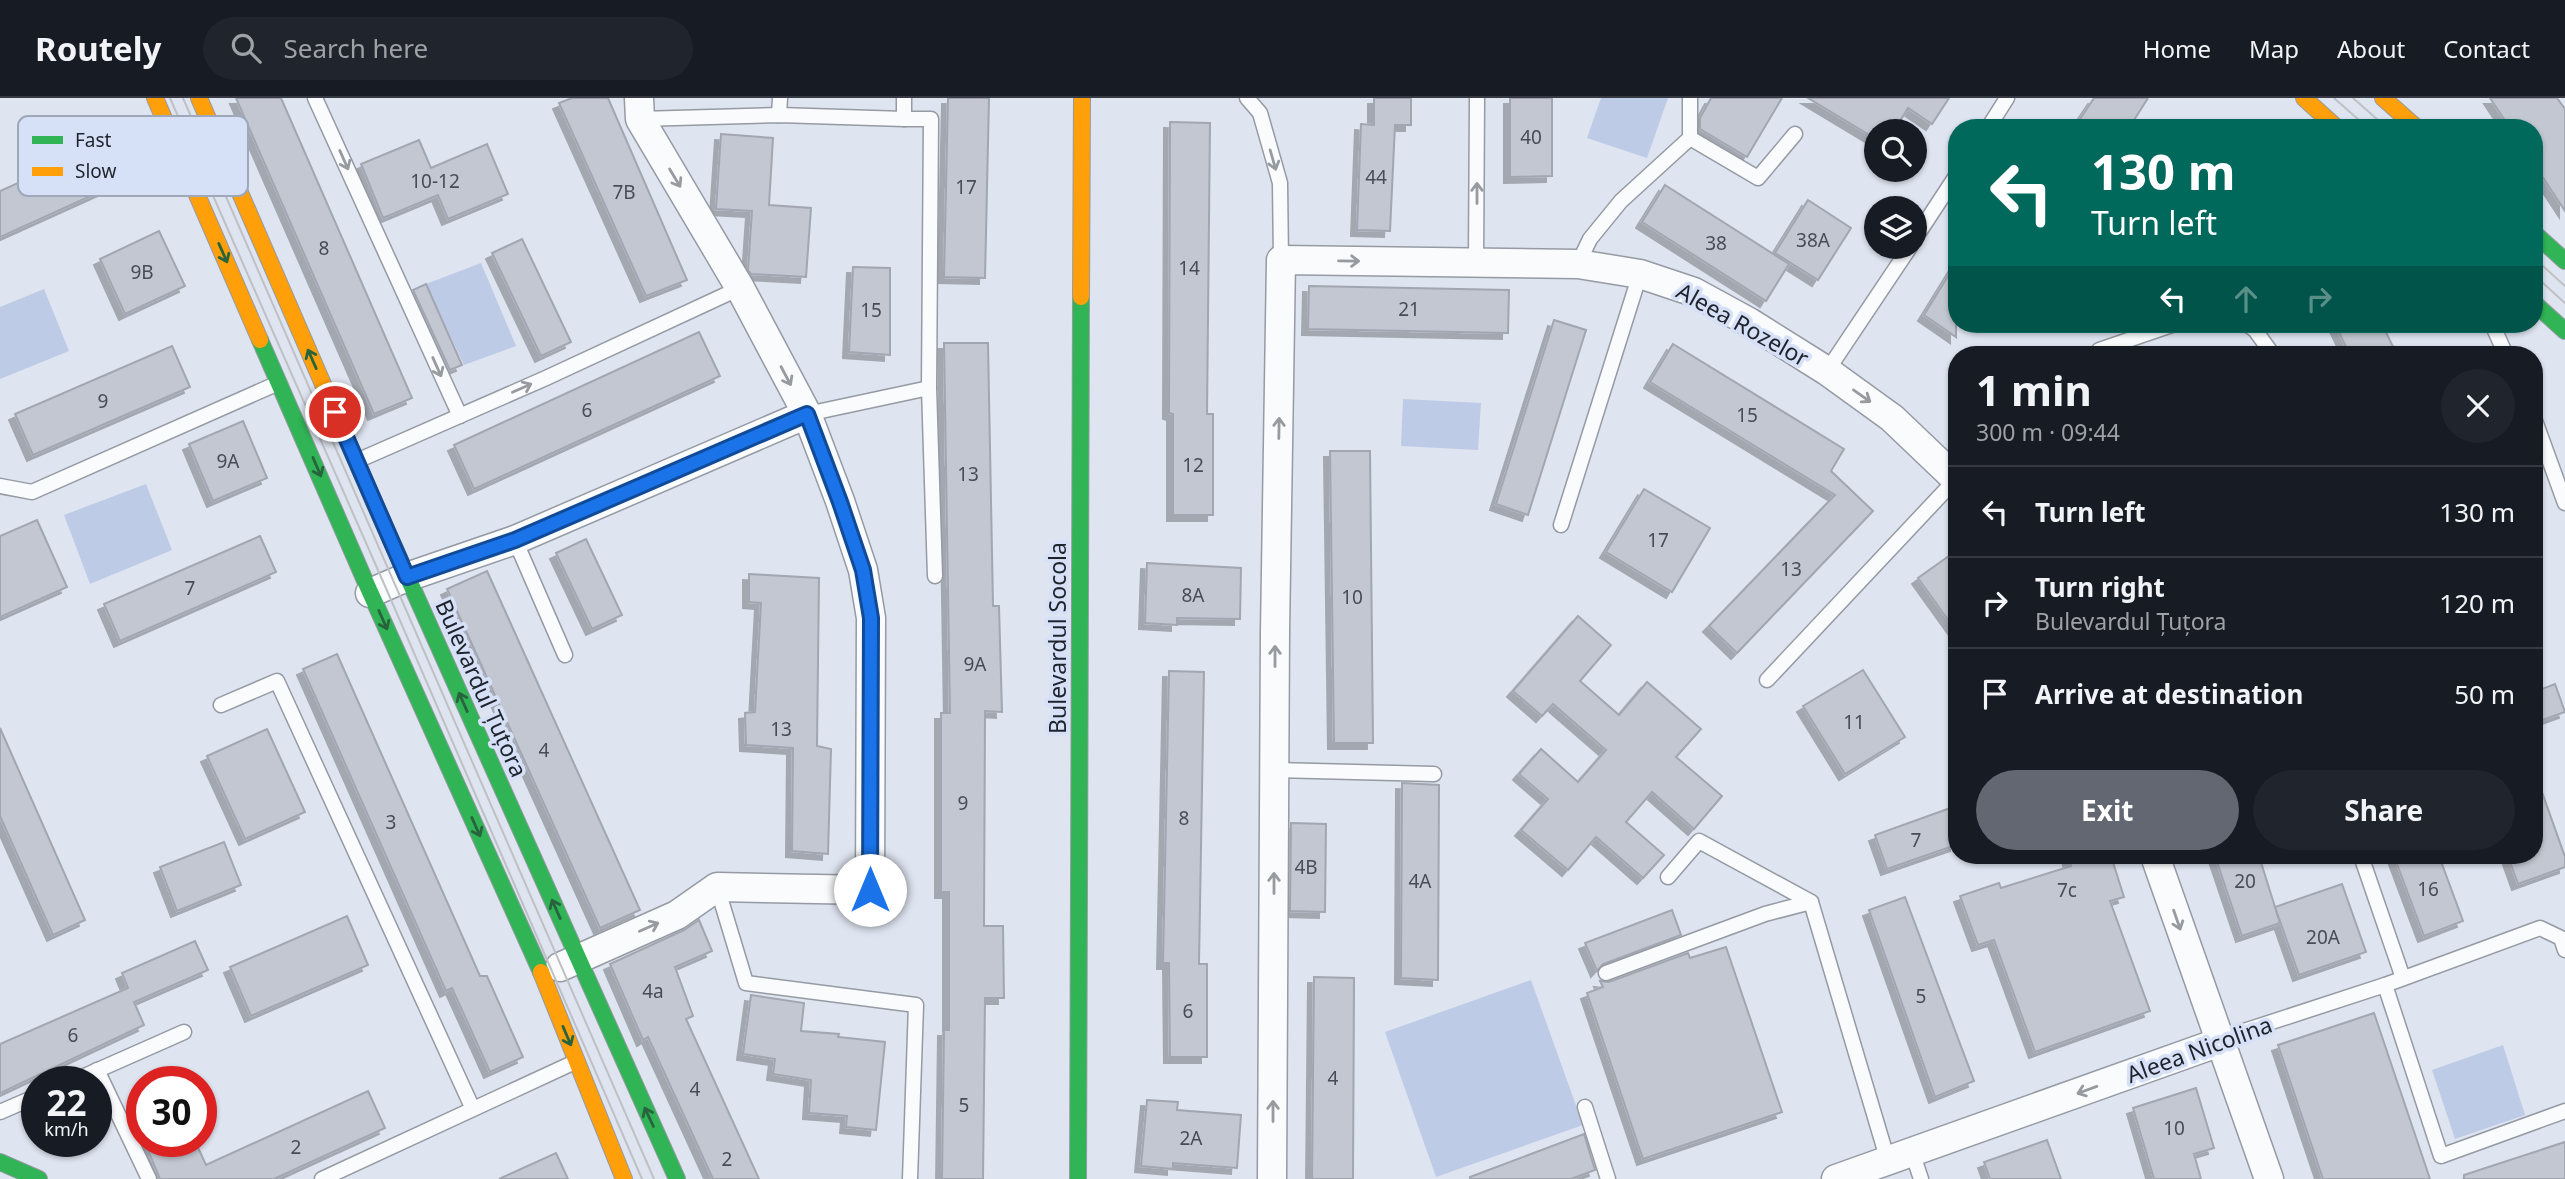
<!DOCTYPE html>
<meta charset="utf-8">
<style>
:root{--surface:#171b24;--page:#20242c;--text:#f1f3f6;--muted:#9ea1a6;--line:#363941;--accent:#626771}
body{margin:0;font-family:"Noto Sans",sans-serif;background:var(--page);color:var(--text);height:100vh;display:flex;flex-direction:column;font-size:26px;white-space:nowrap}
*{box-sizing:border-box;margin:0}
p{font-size:23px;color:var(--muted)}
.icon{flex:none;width:38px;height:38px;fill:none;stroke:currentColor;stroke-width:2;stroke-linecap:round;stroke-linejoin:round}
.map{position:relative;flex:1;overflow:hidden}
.sheet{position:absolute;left:1948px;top:248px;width:595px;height:518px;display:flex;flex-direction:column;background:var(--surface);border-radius:28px;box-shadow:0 2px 5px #0004}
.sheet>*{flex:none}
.top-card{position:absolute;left:1948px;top:21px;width:595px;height:214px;border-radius:28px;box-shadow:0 2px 5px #0004;background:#00695c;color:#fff;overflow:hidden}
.controls{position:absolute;left:1864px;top:21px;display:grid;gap:14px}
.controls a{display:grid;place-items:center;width:63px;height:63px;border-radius:50%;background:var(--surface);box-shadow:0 2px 5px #0004;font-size:35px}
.speed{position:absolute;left:21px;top:968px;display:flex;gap:14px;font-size:35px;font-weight:700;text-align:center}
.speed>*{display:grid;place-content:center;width:91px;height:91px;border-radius:50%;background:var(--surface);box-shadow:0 2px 5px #0004;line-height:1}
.speed small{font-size:18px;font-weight:400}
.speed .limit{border:10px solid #d22;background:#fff;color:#111}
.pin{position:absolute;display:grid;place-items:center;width:60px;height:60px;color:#fff;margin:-30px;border:4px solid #fff;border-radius:50%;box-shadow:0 2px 7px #0007}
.me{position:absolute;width:77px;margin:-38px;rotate:0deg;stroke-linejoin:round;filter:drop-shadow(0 0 5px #0008)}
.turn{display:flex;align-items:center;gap:24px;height:147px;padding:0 28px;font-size:32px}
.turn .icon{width:91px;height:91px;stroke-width:2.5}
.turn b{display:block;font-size:49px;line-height:60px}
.lanes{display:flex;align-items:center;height:66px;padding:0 28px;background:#0003;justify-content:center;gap:35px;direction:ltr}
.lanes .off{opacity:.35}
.round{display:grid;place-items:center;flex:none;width:74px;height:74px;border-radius:37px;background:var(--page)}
.head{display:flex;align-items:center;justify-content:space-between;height:119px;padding:0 28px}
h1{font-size:42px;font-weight:700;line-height:52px}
.button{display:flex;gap:14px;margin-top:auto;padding:14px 28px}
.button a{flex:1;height:80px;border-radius:42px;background:var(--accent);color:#fff;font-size:28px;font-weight:700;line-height:80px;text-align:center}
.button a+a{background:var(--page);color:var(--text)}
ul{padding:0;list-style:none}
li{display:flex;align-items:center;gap:21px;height:91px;padding:0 28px;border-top:2px solid var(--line)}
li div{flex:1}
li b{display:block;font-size:26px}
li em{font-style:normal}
header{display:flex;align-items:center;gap:42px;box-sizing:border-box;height:98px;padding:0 35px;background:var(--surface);border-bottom:2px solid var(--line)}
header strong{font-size:33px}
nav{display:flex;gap:38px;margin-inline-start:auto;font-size:24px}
.search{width:490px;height:63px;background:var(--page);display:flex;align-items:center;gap:18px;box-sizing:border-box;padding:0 24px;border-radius:38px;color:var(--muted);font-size:26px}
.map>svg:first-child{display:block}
.green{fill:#becbe6}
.building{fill:#c2c7d1;stroke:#a2a6b0;stroke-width:2;filter:url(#shadow)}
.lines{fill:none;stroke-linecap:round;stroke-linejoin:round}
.lane-casing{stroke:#959aa3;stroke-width:17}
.street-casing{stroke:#959aa3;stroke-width:31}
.fast-casing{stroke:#959aa3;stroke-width:18}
.slow-casing{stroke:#959aa3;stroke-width:18}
.lane{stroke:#fafbfd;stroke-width:14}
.street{stroke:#fafbfd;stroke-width:28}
.fast{stroke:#30b455;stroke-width:16}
.slow{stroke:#ff9f0a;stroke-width:16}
.tram{stroke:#bfc0c4;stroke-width:2}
.oneway{stroke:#979a9f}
.oneway2{stroke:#27643e}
.route-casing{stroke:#114b97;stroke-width:18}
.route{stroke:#1a73e8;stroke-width:12}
.labels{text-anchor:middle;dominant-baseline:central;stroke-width:7;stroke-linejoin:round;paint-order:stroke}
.number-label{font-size:19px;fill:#484c55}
.street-label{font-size:23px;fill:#1f232c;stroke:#d6e1f8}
.key{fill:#d6e1f8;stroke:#9fa8bb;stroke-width:2}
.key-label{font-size:19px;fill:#1f232c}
</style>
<header>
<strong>Routely</strong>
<div class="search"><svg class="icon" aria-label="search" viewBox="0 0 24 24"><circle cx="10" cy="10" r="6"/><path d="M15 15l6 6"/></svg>Search here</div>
<nav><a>Home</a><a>Map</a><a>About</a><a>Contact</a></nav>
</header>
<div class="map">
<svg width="2565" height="1081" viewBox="0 0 2565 1081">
<defs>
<filter id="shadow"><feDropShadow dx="-6" dy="6" stdDeviation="0" flood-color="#0004"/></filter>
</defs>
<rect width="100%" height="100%" fill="#dee4f0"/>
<g class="green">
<path d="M1601,0H1668L1647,60L1587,40Z"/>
<path d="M481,165L516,248L464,267L426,186Z"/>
<path d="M44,191L69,253L0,281V209Z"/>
<path d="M1403,301L1481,305L1478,352L1401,348Z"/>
<path d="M146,386L172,452L90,486L64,417Z"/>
<path d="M1531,882L1583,1027L1436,1079L1385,934Z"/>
<path d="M2503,947L2525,1017L2455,1041L2432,972Z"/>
</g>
<g class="building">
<path d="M236,0H281L412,300L374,316Z"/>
<path d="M572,0H608L687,182L646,198L559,5Z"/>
<path d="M948,0H989L985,180L944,179Z"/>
<path d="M1374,0H1411V27H1395L1390,133L1357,132L1361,26L1374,27Z"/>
<path d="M1510,0H1552V78L1510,79Z"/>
<path d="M1711,0H1782L1747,59L1700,31V20Z"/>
<path d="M1808,0H1949L1932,26L1908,10L1894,33H1876V41Z"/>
<path d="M2094,0H2148L2129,30H2074Z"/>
<path d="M2490,0H2557L2565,11V113L2534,66V30H2510Z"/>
<path d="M1170,24L1210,25L1207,316H1213V417H1173V316L1169,315Z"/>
<path d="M721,36L773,40L769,107L811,110L806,179L751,176L748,172L752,113L716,111Z"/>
<path d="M419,42L431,70L487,46L508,96L448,121L438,97L383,120L361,66Z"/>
<path d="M89,53L106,91L0,139V93Z"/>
<path d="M1665,87L1789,166L1766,203L1642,124Z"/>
<path d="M1808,102L1851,130L1818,182L1775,155Z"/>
<path d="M159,133L185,188L125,216L100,161Z"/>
<path d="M522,141L571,244L541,258L492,155Z"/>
<path d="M1956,165V239L1924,217Z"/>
<path d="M853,169L890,170V257L849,254Z"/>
<path d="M426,186L462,267L450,272L413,192Z"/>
<path d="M1309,188L1509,192L1508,235L1308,231Z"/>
<path d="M1554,222L1586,232L1528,417L1496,406Z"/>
<path d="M2335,226H2382L2397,257H2350Z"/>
<path d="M699,234L720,278L474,391L454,347Z"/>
<path d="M944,245H988L993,508H999L1002,614L985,613L984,828H1003L1004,900H985L983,1081H942L944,932H949V794H941V615H950Z"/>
<path d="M1673,246L1844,351L1831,373L1873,413L1737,555L1709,528L1835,397L1650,284Z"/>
<path d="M172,248L190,289L33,357L15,316Z"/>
<path d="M243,323L267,380L213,403L189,346Z"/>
<path d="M1330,353H1370L1373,645H1334Z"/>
<path d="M1644,391L1710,430L1672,494L1606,454Z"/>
<path d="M37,422L67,489L0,519V438Z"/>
<path d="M260,438L276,474L120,543L104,506Z"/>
<path d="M586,441L622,517L592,531L556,455Z"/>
<path d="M1956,453V533L1918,480Z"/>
<path d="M1147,465L1241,470L1240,521L1177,520V527L1145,525Z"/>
<path d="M487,473L640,812L600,830L447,491Z"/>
<path d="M749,476L819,480L817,648L831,651L828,756L792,753L793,650L746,647L745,615L755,614L761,505L749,504Z"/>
<path d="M1578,518L1611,547L1580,583L1619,617L1647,584L1701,631L1676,659L1722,698L1694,731L1652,694L1626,724L1664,757L1643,780L1596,739L1568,772L1521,732L1548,701L1519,676L1541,651L1578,684L1606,652L1553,606L1542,618L1513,593Z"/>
<path d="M337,556L480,878H487L523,959L490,974L452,890L446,893L303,571Z"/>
<path d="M1863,572L1905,639L1845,676L1803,608Z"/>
<path d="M1169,573L1204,574L1199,866H1207V959H1170L1169,865H1163Z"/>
<path d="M2555,586L2565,614L2534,625V594Z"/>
<path d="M0,630L85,822L53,837L0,718Z"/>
<path d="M267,631L305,714L245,741L207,658Z"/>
<path d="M2534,680H2537L2565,759V769L2518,786L2508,758H2534Z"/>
<path d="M1402,685L1439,687L1438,882L1401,880Z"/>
<path d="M1956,708V747L1887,771L1875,737Z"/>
<path d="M1291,725L1326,726L1325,814L1290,813Z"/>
<path d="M224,744L241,787L177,813L160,769Z"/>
<path d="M2068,758H2111L2124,799L2110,803L2150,913L2035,954L1994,842L1978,847L1960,798L1999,785L2001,790L2071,768Z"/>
<path d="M2215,758H2259L2280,825L2242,838Z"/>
<path d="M2394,758H2439L2463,823L2424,838Z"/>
<path d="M2342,786L2366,854L2299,877L2275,809Z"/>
<path d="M1905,799L1974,983L1935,999L1869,812Z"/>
<path d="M1672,812L1681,837L1603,866L1597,873L1585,845Z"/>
<path d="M347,818L368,867L251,918L230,869Z"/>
<path d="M699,822L712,853L675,869L693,918L686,921L759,1081H713L648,939L643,942L610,866L684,832Z"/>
<path d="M195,843L208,872L134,904L144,927L0,995V946L128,890L122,875Z"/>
<path d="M1726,849L1782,1014L1643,1061L1587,895L1603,889L1600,883L1609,884L1688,855L1690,860Z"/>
<path d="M1314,879L1354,880L1353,1081H1312Z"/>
<path d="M751,897L804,905L801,933L839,936L838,939L885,944L876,1032L846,1029L847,1018L809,1015L811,982L773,976L775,961L743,956Z"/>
<path d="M2374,915L2430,1081H2323L2278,947Z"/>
<path d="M2196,990L2214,1050L2194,1056L2201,1081H2154L2133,1010Z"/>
<path d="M368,993L385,1030L274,1081H160L144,1043H195L206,1067Z"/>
<path d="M1147,1002L1178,1004L1177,1012L1241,1017L1237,1070L1173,1065V1071L1141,1068Z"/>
<path d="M1584,1036L1595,1072L1571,1081H1470V1079Z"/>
<path d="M2047,1042L2061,1081H1990L1984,1064Z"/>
<path d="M2565,1044V1081H2464V1077Z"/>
<path d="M556,1055L568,1081H499Z"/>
</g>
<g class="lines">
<defs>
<g id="lane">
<path d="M315,0L460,318"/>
<path d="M1247,0L1260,15L1280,85L1281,162"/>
<path d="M779,17L780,0"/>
<path d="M640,21L779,17L904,21V0"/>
<path d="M904,21H931L929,290L935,478"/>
<path d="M1988,30L2007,0"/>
<path d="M1690,40L1758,80L1795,36"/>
<path d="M1914,142L1956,78"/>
<path d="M1476,163L1477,0"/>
<path d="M1578,166L1590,141L1621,103L1690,40V0"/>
<path d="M2246,226L2255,232L2273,257"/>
<path d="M2492,226L2506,257"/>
<path d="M2099,252L2175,226"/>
<path d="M1827,273L1910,149"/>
<path d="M807,316L929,290"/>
<path d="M2534,320L2565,405"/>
<path d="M359,362L546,280L740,190"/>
<path d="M0,388L32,394L276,286"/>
<path d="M1561,427L1640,176"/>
<path d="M515,442L565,557"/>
<path d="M1767,582L1956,381"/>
<path d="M221,607L277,583L472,1009"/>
<path d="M1275,672L1434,676"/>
<path d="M2361,758L2403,880"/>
<path d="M1668,779L1699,743L1811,804"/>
<path d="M717,789L746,885L916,907L910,1081"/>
<path d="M1606,875L1765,816L1811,804L1888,1063"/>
<path d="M2385,887L2441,1058L2565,1013"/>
<path d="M2220,944L2244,933L2385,887L2540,830L2561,840L2565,852"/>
<path d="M97,972L149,1081"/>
<path d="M71,984L184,934"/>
<path d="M1585,1009L1608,1081"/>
<path d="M0,1014L37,998"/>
<path d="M1912,1054L1921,1081"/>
<path d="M322,1081L577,963"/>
</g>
<g id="street">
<path d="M370,495L407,479L515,442L807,316"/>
<path d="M2155,758L2269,1081"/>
<path d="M560,869L677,817L717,789L870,792L871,520L863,472L840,403L807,316L740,190L640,21L639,0"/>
<path d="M1272,1081L1275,534L1281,162L1578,166L1640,176L1694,194L1749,224L1827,273L1892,320L1956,381"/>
<path d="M1836,1081L2220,944"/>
</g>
<g id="fast">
<path d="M2534,135L2565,163"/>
<path d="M2534,205L2565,233"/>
<path d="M260,242L366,485L541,874"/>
<path d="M374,404L677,1081"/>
<path d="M0,1064L39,1081"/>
<path d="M1078,1081L1081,199"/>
</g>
<g id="slow">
<path d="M155,0L260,242"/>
<path d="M199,0L374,404"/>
<path d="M2304,0L2337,30"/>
<path d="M2383,0L2417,30"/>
<path d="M1081,199L1082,0"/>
<path d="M541,874L624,1081"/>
</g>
</defs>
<use href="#lane" class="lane-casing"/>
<use href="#street" class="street-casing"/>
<use href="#fast" class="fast-casing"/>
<use href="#slow" class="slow-casing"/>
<use href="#lane" class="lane"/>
<use href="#street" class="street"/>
<use href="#fast" class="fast"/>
<use href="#slow" class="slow"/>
<g class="tram">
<path d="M170,0L385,488L642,1081"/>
<path d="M183,0L654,1081"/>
<path d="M2334,0L2368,30"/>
<path d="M2353,0L2387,30"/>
<path d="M2534,160L2565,188"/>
<path d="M2534,177L2565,205"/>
</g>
</g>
<defs><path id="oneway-shaft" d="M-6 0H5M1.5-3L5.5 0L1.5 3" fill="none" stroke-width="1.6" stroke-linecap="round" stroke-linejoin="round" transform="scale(1.75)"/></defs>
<g class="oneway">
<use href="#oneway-shaft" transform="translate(344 62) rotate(66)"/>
<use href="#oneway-shaft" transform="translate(1273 62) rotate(74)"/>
<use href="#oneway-shaft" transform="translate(675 80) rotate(59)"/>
<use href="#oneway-shaft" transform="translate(1477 95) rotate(-90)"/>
<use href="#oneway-shaft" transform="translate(1349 163) rotate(1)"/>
<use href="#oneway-shaft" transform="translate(437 269) rotate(66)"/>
<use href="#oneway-shaft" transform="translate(786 278) rotate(62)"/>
<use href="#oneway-shaft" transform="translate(522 290) rotate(-24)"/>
<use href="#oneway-shaft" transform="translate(1862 298) rotate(35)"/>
<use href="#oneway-shaft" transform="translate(1279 330) rotate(-89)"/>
<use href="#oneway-shaft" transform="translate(1275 558) rotate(-90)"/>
<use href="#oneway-shaft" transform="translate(1274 785) rotate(-90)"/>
<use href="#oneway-shaft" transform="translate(2177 822) rotate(71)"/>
<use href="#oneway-shaft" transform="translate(649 829) rotate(-24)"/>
<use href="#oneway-shaft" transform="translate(2087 992) rotate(160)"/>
<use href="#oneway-shaft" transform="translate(1273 1013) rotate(-90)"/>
</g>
<g class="oneway2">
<use href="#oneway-shaft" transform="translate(223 155) rotate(66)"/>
<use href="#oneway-shaft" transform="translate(312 261) rotate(-114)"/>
<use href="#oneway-shaft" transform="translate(317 369) rotate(67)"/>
<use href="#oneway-shaft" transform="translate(383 522) rotate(66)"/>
<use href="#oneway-shaft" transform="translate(463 604) rotate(-114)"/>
<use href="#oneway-shaft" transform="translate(476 729) rotate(66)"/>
<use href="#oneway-shaft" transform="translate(556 811) rotate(-114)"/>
<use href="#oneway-shaft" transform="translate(567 938) rotate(67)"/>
<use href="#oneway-shaft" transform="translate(649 1019) rotate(-115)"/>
</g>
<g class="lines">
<defs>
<path id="route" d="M335,314L407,479L515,442L807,316L840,404L863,472L871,520L870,792"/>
</defs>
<use href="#route" class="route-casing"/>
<use href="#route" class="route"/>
</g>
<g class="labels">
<g class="number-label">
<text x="1531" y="39">40</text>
<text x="1376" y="79">44</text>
<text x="435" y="83">10-12</text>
<text x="966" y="89">17</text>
<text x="624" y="94">7B</text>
<text x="1813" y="142">38A</text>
<text x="1716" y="145">38</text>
<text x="324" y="150">8</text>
<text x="1189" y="170">14</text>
<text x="142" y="174">9B</text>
<text x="1409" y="211">21</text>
<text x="871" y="212">15</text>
<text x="103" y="303">9</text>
<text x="587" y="312">6</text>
<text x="1747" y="317">15</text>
<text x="228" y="363">9A</text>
<text x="1193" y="367">12</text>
<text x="968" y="376">13</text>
<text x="1658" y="442">17</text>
<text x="1791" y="471">13</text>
<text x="190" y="490">7</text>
<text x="1193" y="497">8A</text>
<text x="1352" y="499">10</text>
<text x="975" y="566">9A</text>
<text x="1854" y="624">11</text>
<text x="781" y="631">13</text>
<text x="544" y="652">4</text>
<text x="963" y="705">9</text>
<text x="1184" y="720">8</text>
<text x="391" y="724">3</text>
<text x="1916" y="742">7</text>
<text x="1306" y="769">4B</text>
<text x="1420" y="783">4A</text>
<text x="2245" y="783">20</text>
<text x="2428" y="791">16</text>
<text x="2067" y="792">7c</text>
<text x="2323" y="839">20A</text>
<text x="653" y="893">4a</text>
<text x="1921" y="898">5</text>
<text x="1188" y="913">6</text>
<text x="73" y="937">6</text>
<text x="1333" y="980">4</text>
<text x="695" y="991">4</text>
<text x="964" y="1007">5</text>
<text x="2174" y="1030">10</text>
<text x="1191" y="1040">2A</text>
<text x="296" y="1049">2</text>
<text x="727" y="1061">2</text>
</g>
<g class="street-label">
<text transform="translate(1743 226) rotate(29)">Aleea Rozelor</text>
<text transform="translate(1057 540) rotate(-90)">Bulevardul Socola</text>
<text transform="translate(482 590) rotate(66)">Bulevardul Țuțora</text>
<text transform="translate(2199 951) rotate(-20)">Aleea Nicolina</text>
</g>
</g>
<rect x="18" y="18" width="230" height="80" rx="10" class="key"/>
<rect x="32" y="38" width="31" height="8" fill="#30b455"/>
<rect x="32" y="69" width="31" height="9" fill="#ff9f0a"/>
<g class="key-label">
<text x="75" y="49">Fast</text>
<text x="75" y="80">Slow</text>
</g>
</svg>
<div class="controls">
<a><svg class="icon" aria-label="search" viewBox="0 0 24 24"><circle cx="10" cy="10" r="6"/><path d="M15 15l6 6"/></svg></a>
<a><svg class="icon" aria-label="layers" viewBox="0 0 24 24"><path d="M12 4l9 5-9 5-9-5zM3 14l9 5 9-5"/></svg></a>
</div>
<div class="speed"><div>22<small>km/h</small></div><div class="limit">30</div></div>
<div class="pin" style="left:335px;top:314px;background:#d93025"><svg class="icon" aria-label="arrive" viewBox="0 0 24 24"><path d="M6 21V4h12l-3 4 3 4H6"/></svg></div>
<svg class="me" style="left:870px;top:792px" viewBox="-20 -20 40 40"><circle r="19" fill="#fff"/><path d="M0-13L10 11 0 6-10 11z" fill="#1a73e8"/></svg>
<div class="top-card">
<div class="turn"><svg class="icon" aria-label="left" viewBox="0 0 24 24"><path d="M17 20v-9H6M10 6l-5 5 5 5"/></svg><div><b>130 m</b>Turn left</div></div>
<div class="lanes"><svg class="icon" aria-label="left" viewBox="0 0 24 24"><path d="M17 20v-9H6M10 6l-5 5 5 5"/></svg><svg class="icon off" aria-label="ahead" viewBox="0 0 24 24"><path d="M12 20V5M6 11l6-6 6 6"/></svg><svg class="icon off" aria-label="right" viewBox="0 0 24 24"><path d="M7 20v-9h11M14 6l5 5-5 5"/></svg></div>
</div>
<section class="sheet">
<div class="head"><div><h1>1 min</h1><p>300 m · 09:44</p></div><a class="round"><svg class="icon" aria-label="close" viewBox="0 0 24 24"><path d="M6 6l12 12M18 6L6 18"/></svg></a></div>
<ul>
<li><svg class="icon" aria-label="left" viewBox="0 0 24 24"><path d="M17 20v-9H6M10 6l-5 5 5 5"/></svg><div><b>Turn left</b></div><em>130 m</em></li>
<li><svg class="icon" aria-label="right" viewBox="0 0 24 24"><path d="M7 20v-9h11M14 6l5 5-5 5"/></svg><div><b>Turn right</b><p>Bulevardul Țuțora</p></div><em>120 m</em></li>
<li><svg class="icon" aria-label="arrive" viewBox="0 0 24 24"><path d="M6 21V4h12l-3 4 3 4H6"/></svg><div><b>Arrive at destination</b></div><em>50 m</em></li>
</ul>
<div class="button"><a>Exit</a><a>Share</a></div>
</section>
</div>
